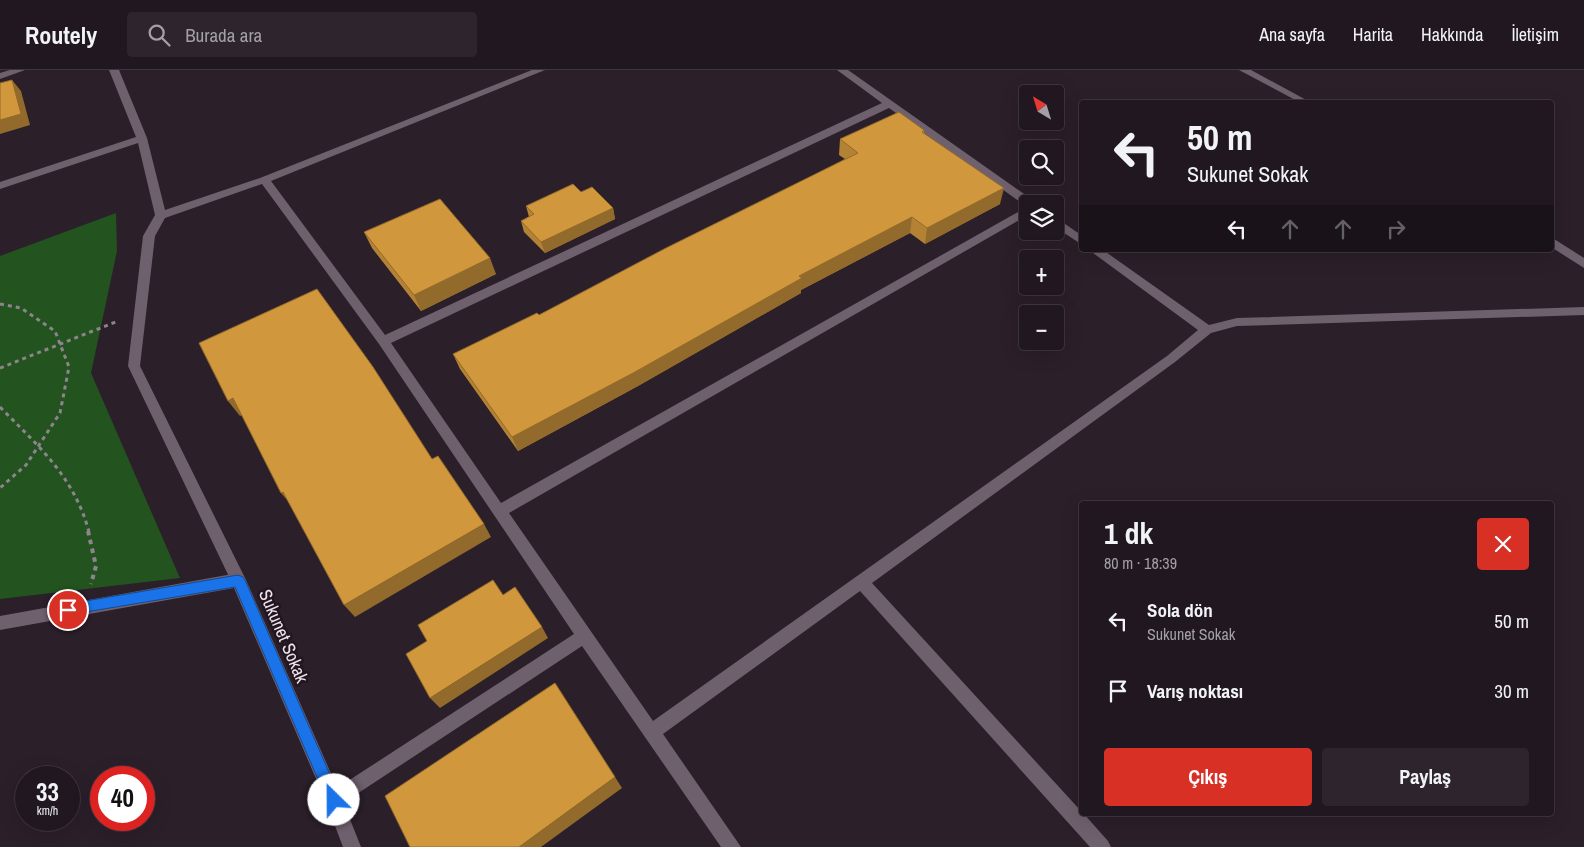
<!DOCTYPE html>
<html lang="tr">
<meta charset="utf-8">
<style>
:root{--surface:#201720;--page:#2d242d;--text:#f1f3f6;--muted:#a29fa5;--line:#3d363e;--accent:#d93025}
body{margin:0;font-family:"Archivo Narrow",sans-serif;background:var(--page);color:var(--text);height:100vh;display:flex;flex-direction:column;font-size:19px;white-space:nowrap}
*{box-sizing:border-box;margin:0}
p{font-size:16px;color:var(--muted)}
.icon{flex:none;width:28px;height:28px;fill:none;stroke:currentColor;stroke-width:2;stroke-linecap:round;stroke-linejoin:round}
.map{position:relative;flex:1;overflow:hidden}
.drawer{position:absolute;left:1079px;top:431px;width:475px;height:315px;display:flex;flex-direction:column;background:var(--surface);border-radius:5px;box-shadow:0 5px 20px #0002,0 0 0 1px var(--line)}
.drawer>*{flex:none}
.top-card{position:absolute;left:1079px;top:30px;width:475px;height:152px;border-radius:5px;box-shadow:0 5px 20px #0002,0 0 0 1px var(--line);background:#201720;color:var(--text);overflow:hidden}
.needle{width:32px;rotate:322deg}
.controls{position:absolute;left:1019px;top:15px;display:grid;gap:10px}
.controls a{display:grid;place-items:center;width:45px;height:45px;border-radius:5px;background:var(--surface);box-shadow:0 5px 20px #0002,0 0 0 1px var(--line);font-size:25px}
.speed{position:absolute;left:15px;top:696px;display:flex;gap:10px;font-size:25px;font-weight:700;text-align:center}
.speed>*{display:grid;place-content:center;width:65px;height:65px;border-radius:50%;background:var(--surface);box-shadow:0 5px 20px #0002,0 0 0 1px var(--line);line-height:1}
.speed small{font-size:12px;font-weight:400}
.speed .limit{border:8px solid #d22;background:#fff;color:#111}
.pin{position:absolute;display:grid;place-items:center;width:42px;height:42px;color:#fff;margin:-21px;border:2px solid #fff;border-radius:50%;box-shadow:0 1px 5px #0007}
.me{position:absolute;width:55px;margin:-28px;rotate:337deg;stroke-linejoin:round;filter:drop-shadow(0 0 4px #0008)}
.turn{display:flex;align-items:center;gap:18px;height:105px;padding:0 25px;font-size:22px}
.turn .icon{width:65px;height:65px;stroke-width:2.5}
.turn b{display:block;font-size:35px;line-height:42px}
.lanes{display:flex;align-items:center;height:48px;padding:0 25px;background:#0003;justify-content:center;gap:25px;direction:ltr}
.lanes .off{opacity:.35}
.round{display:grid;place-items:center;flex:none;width:52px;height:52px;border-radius:5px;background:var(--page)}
.summary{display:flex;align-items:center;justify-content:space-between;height:85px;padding:0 25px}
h1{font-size:30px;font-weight:700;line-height:38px}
.cta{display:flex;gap:10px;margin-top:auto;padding:10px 25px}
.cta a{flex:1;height:58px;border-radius:5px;background:var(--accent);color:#fff;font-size:20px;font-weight:700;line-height:58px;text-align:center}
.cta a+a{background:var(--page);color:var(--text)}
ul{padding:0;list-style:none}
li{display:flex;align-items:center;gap:15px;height:70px;padding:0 25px}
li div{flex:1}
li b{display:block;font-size:19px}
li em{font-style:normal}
header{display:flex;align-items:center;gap:30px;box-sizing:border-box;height:70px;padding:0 25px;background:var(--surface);border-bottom:1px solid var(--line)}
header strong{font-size:24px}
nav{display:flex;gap:28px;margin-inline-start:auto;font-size:18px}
.search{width:350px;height:45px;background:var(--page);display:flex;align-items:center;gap:12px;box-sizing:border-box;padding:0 18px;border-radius:5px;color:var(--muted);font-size:19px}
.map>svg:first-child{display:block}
.green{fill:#23531f}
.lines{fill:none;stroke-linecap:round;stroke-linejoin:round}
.path-far1{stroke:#8e848d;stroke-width:3;stroke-dasharray:4 4;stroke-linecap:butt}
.path{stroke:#8e848d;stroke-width:4;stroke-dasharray:4.5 4.5;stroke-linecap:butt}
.minor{fill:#6f606d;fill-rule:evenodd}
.tertiary{fill:#6f606d;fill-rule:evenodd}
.wall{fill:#b48234}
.shaded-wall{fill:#926a2b}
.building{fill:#d1973d;stroke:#926a2b}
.route{fill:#1a73e8;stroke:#114b97}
.labels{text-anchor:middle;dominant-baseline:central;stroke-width:5;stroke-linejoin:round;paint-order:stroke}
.street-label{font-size:18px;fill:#ede4ec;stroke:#221620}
</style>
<header>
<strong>Routely</strong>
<div class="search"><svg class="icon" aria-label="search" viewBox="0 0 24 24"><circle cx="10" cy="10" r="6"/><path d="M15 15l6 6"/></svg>Burada ara</div>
<nav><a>Ana sayfa</a><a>Harita</a><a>Hakkında</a><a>İletişim</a></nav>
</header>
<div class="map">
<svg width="1584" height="777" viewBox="0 0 1584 777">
<rect width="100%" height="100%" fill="#2b1f2a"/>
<path class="green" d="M116,143L117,181L91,303L180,508L0,529V186Z"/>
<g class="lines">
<g class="path-far1">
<path d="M0,234L21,238L55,261L69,297L60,343L26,395L0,418"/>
<path d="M0,298L118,251"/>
<path d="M0,337C38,376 74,406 89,462"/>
</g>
<path class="path" d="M88,461L96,496L91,514"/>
<g class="minor">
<path d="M109,0H119L147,68L165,140L260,108L532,0H545L271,111L385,265L882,33L837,0H848L1034,131L1035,134H1028V145L509,443L653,651L1167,286L1198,260L1089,180H1103L1209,255L1237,248L1584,237V245L1237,256L1211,263L1175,292L872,513L1081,741V744H1084L1108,771L1111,777H1090L860,521L663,664L741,777H721L582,576L334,739L328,736L325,730L328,724L574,564L379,274L262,114L165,148L155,166L140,296L246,510L243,515L238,517L233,515L128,296L143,166L155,145L138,73L0,119V112L136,67ZM889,38L1027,137L501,433L391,273Z"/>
<path d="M1239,0H1251L1310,32H1299Z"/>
<path d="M1055,147L1081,165V174L1055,157Z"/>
<path d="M1551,167L1584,188V198L1551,177Z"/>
</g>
<g class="tertiary">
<path d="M10,0H25L0,9V3Z"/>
<path d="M238,503L243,505L246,510L340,724L361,777H343L326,732L234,518L0,560V546Z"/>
</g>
</g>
<g class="wall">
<path d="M924,60V63L1000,134L925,174L910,163L801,220V223L638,316L518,381L460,299L453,284L539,245L845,89L839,85L840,69Z"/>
<path d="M581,122L613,138L615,149L545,183L524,162L521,151L529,147L526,136Z"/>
<path d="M364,162L496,204L421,241L372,178Z"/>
</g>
<g class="shaded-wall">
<path d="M12,10L21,21L30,55L0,64V50Z"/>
<path d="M1004,118L1000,134L925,174L927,158Z"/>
<path d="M613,138L615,149L545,183L541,172Z"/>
<path d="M912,147L910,163L801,220V223L638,316L518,381L512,367L799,206Z"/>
<path d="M490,188L496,204L421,241L414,225Z"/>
<path d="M233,328L246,343L240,346L228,331Z"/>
<path d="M283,422L293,437L281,423Z"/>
<path d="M484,454L491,467L355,547L344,535Z"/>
<path d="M542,557L548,568L440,638L430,628Z"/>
<path d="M615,707L622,718L541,777H519Z"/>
</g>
<g class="building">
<path d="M12,10L21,44L0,50V13Z"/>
<path d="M899,42L924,60L922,62L1004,118L927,158L912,147L799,206L802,208L635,302L512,367L453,284L537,243L539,245L666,178L858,83L840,69Z"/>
<path d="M573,114L581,122L592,117L613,138L541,172L521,151L534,144L526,136Z"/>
<path d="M440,129L490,188L414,225L364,162Z"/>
<path d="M317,219L373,297L432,389L438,386L484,454L344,535L283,422L281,423L233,328L228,331L199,273Z"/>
<path d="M493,510L503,525L515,517L542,557L430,628L406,584L427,571L418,555Z"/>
<path d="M555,613L615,707L519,777H410L385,726Z"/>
</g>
<path class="route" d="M238,505L243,507L245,510L339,725L341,730L339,735L334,737L329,735L235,517L68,545L64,544L62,540L64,535L68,534Z"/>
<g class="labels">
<g class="street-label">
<text transform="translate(284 566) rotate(67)">Sukunet Sokak</text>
</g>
</g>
</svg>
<div class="controls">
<a><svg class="needle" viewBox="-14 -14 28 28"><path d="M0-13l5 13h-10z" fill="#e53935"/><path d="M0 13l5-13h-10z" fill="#a29fa5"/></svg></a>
<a><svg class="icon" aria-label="search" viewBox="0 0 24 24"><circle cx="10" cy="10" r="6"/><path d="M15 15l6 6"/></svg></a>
<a><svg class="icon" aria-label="layers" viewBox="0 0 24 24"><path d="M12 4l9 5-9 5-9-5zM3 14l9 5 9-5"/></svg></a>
<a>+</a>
<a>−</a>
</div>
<div class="speed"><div>33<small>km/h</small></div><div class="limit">40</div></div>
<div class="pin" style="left:68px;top:540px;background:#d93025"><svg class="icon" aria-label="arrive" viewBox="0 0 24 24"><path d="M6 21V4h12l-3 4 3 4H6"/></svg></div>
<svg class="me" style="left:334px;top:730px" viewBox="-20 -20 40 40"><circle r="19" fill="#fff"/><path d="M0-13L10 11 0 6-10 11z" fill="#1a73e8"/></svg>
<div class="top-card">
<div class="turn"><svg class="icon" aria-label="left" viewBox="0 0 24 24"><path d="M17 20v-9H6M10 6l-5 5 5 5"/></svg><div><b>50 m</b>Sukunet Sokak</div></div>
<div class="lanes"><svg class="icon" aria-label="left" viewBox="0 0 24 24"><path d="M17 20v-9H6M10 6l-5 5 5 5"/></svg><svg class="icon off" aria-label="ahead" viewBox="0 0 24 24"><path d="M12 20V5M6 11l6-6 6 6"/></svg><svg class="icon off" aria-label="ahead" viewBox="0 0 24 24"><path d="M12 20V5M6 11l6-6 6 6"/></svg><svg class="icon off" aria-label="right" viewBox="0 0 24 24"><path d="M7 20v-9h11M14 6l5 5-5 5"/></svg></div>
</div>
<section class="drawer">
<div class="summary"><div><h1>1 dk</h1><p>80 m · 18:39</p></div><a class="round" style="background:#d93025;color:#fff"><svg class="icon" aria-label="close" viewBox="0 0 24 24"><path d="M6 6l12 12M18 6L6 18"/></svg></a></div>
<ul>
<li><svg class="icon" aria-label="left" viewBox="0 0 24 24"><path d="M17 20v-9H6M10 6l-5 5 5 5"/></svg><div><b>Sola dön</b><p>Sukunet Sokak</p></div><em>50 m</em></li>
<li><svg class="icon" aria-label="arrive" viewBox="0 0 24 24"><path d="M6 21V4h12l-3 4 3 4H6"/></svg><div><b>Varış noktası</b></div><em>30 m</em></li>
</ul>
<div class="cta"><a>Çıkış</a><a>Paylaş</a></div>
</section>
</div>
